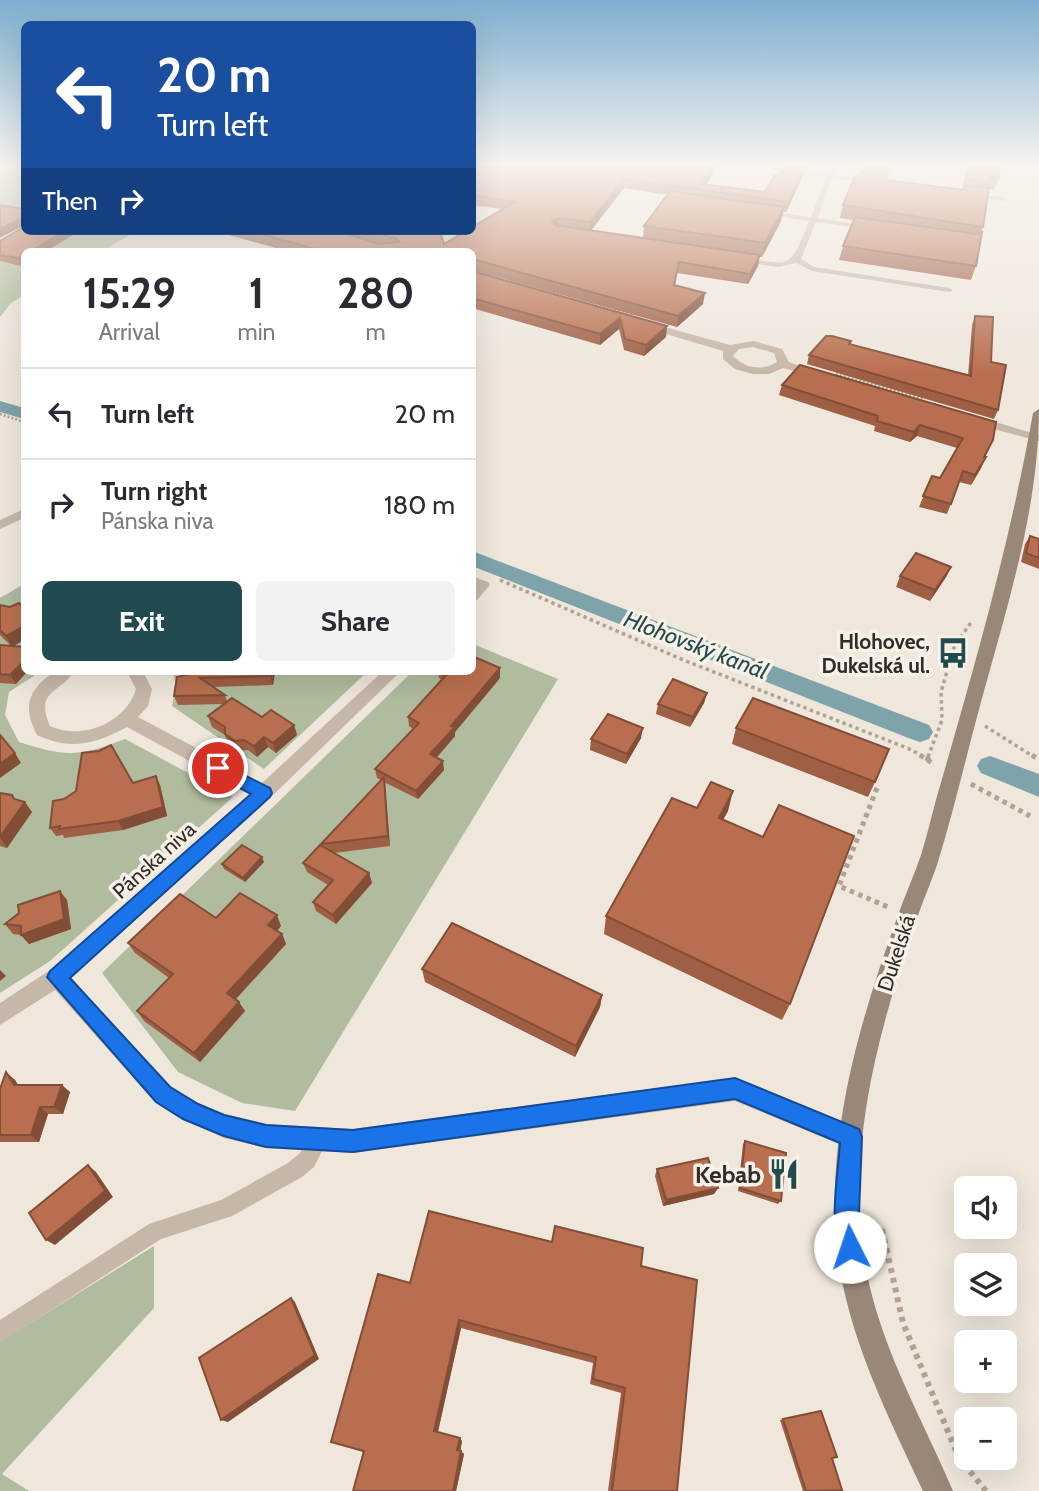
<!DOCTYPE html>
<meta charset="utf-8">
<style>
:root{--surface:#fff;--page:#f2f2f3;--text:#2b2b33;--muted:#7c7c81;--line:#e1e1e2;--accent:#224b50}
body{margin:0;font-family:Cabin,sans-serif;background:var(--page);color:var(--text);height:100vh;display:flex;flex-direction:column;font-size:26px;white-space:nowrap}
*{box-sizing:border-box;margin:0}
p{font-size:23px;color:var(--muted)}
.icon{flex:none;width:38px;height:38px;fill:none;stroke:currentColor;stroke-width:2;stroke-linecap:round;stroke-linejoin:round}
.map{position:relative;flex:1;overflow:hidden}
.drawer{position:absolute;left:21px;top:248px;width:455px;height:427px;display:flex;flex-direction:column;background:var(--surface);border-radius:10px;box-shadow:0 7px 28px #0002}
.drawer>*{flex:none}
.banner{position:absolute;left:21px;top:21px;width:455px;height:214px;border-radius:10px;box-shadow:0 7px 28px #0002;background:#1a4fa0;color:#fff;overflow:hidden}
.controls{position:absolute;left:954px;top:1176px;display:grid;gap:14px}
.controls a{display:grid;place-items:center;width:63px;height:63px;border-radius:10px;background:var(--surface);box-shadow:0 7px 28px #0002;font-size:35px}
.pin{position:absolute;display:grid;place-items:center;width:60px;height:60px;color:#fff;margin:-30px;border:4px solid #fff;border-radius:50%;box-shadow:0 2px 7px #0007}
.me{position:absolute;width:77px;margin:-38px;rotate:356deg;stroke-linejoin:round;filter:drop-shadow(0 0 5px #0008)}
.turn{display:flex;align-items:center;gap:24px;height:147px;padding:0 21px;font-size:32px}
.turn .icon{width:91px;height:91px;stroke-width:2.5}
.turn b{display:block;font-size:49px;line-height:60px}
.then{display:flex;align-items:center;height:66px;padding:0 21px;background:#0003;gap:14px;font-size:26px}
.eta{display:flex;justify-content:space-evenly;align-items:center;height:119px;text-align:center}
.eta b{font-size:42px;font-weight:700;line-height:49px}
.action{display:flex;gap:14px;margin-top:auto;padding:14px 21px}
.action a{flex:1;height:80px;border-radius:10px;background:var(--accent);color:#fff;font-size:28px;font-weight:700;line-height:80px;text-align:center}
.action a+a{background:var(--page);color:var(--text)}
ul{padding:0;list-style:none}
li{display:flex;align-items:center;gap:21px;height:91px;padding:0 21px;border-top:2px solid var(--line)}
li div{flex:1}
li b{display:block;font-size:26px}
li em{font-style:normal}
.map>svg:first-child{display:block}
.green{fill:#b0bc9d}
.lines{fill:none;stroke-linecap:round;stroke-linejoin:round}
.canal{fill:#7ea4a9;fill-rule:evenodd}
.path-far3{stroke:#b1a293;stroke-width:2.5;stroke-dasharray:2 2;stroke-linecap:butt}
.path-far2{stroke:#b1a293;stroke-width:3.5;stroke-dasharray:3.5 3.5;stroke-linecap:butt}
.path-far1{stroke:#b1a293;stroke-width:5;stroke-dasharray:4.5 4.5;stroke-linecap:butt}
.path{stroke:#b1a293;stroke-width:6;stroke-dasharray:5 5;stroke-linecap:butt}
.service{fill:#c6b8a9;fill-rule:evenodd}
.minor{fill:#c6b8a9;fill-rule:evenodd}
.secondary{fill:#99877a;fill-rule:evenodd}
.wall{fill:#9f5f44;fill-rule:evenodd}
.shaded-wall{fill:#824e37}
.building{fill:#b96f4f;stroke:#824e37;stroke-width:2}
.route{fill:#1a73e8;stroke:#114b97;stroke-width:2}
.labels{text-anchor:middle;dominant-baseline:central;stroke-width:7;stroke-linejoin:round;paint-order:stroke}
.poi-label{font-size:21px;font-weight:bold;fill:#332c28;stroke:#f7f1e7;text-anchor:end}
.street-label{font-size:21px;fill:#332c28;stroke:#f7f1e7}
.water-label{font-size:23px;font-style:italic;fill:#224b50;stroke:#f7f1e7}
.near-poi-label{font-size:24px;font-weight:bold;fill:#332c28;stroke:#f7f1e7;text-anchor:end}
</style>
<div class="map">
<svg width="1039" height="1491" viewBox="0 0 1039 1491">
<rect width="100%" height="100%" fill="#efe7dc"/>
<g class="green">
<path d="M0,166H24V225L17,229L0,226Z"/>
<path d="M45,231H137L100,252H24V295L11,303L0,317V256Z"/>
<path d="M24,584V672H40L9,692L5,715L19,742C66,757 78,757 125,739L233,797L50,961L0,993V598Z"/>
<path d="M473,644L558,679L295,1111L242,1103L178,1072L102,973L412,672H472Z"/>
<path d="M173,672H367L264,769L172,706L176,686Z"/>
<path d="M154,1246V1308L2,1474L29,1491H0V1342Z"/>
</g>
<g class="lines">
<g class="canal">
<path d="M0,401L24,408V419L0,412Z"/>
<path d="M472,551L929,725L933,732L929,739L920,742L911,739L472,566Z"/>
<path d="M990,756L1039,774V797L981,773L977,766L981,759Z"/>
</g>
<g class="path-far3">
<path d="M472,270L632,315"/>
<path d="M836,374L925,399"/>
<path d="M0,414L24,422"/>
</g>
<g class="path-far2">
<path d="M500,580L681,659L912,750L923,757"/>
<path d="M985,726L1034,757"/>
<path d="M928,757L942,720L941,692L954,647L972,621"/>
</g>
<g class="path-far1">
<path d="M920,755L935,765"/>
<path d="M1032,755L1039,760"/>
<path d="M927,761L929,755"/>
<path d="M971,784L1030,816"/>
<path d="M877,788L839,886L888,907"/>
</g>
<path class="path" d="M882,1229L903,1323L959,1458L986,1491"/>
<g class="service">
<path d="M751,166H765L828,174L833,166H839L834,175L873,181L870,183L832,178L818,218L872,227L868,229L816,222L801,259L814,267L949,288L953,290L949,292L812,271L796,263L779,267L736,261V257H739C791,265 789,272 809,221L759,213L763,211L811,217L826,177Z"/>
<path d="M968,194L1003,197L1007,199L1003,201L970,197Z"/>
<path d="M317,1131L324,1134L327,1141L314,1167L302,1177L232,1216L161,1239L0,1343V1320L149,1224L221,1200L288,1163L300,1153L310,1134Z"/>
</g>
<g class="minor">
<path d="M643,321L730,345L753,341L782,349L789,362L826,375L820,378L783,368L769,374H753L735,369L723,359V351L639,326V322ZM753,347L774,353L777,362C762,371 746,369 733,356L739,349Z"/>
<path d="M975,416L1039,435V441L971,423L969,420Z"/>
<path d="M24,509V518L0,529V520Z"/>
<path d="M472,576L488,582L490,585L477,600L472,601Z"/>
<path d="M54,672H74C58,694 35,691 50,726C81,741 126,723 136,689L127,672H143L152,689L148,706L138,717L262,783L382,672H400L270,798L71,978L171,1086L198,1103L225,1114L266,1124L353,1129L735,1078L859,1129L863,1137L859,1145L851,1149L735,1101L353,1153L266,1148L224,1138L182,1119L155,1102L55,990L0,1025V1003L50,970L250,794L127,727C95,744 71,751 37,735C22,706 28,690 54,672Z"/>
</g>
<path class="secondary" d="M1039,409C1039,508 1007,607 981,702C966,756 954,811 937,865C931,883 923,900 917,918C881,1023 848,1137 863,1249C874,1337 919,1411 953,1491H923C887,1414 846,1333 837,1248C826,1135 859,1023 897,918C904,897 914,876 921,855C929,830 934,804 942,779C977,658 1011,537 1033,413Z"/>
</g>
<g class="wall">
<path d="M472,165H719L706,185L765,192L779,176L785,165H809L807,169L805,168L803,176L786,212H783L781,221L762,257H759L758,266L748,284L677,273L675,285L703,304L677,327L472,270V252H291L214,231H440L444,244L502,209L472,205V171L475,169H472ZM624,188L668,195L644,226L643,238L591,230Z"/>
<path d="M862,165H891L886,180L962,190L967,165H1000L999,178L994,189H989L976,266L971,280L839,260L843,246L853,220L840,218L843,205L860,177Z"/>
<path d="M80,231L44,252H24V263L21,266L0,261V241Z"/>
<path d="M472,271L667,326L666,337L644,356L624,350L619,329L600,345L472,308Z"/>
<path d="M975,316L991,362L998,410L994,419L807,364L809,355L851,341V344L968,376L972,325Z"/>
<path d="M782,385L996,422L988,451L985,457L981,468L971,485L959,482L947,514L919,507L932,476L940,478L957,448L917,436L910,442L874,431L875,426L779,395Z"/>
<path d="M1030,536L1039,539V569L1021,562L1025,544Z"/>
<path d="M951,567L946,577L930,601L896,587L900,576Z"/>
<path d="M0,605L14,646L16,684L0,683V645L11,646L0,635Z"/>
<path d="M500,668V678L455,732V736L437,757L444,770L418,799L384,782L390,846L334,853L369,873L372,883L336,924L316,911L313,902L328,885L307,872L303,863L381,780L377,778L375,769L413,729L409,726L408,717L442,680L439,678L438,672H472Z"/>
<path d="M198,672H275L273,685L213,687L225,695L227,701L262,717L294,725L297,735L276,753L268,747L257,757L248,750L239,751L229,745L225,735L212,727L208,716L224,704L178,705L174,696L193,674Z"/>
<path d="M707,693L704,703L690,727L656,714L658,704Z"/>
<path d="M736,728L875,782L868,797L732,744Z"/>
<path d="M641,738L626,764L590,750L591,739Z"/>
<path d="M156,776L160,785L167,816L123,830L64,838L63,835L56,836L50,828L133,783Z"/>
<path d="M0,793L15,800L32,812L7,848L0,846Z"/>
<path d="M697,808L728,811L723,820L790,1004L782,1020L604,934L606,916Z"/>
<path d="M264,862L245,882L224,869L222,864Z"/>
<path d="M67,900L71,929L29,944L21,935L13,934L5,924Z"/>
<path d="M216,918L281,926L277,931L282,934L286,944L236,999L245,1011L200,1062L144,1021L137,1011L169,978L135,953L128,943Z"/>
<path d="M422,969L602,995L600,1007L575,1057L425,982Z"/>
<path d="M15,1080L18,1085L70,1092L63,1114H48L39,1142H0V1089Z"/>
<path d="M745,1141L781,1201L778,1204L738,1191L743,1144Z"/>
<path d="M657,1169L718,1188L714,1194L663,1206L655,1176Z"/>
<path d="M641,1266L677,1491H608L621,1393L590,1384L593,1363L461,1328L438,1432L462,1441L460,1451L464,1454L456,1491H353L363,1452L331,1442L410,1283Z"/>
<path d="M783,1419L832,1458L838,1491H803L780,1420Z"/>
</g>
<g class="shaded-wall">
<path d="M714,165H719L702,190L701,184Z"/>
<path d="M805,167L803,176L786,212L788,202Z"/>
<path d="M624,179V188L590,232V222Z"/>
<path d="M784,207L781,221L762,257L765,243Z"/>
<path d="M559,218L558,227L551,231L552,221Z"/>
<path d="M20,219L23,226L0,238V229Z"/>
<path d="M65,231H80L44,252H29Z"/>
<path d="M24,254V263L21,266L18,258Z"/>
<path d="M760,255L758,266L748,284L750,274Z"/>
<path d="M705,293L703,304L677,327L678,316Z"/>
<path d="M620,318L619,329L600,345V334Z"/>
<path d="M667,326L666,337L644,356L646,345Z"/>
<path d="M920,425L917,436L910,442L914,432Z"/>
<path d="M986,457L981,468L971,485L975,475Z"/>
<path d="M951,567L946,577L930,601L935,590Z"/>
<path d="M24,626V640L12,647L6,636Z"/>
<path d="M24,661V672H27L16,684L10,675Z"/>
<path d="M500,668V678L455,732V736L432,763L430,754L451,726Z"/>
<path d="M271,672H275L273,685L270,676Z"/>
<path d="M707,693L704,703L690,727L693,717Z"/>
<path d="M294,725L297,735L276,753L273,743Z"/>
<path d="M643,728L641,738L626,764L627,754Z"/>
<path d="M264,737L268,747L257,757L254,746Z"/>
<path d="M15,753L21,763L0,778V764Z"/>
<path d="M443,761L444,770L418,799L416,791Z"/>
<path d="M156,776L160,785L167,816L123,830L118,821Z"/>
<path d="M384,777L385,787L390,846L388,836Z"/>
<path d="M733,791L728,811L713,837L719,818Z"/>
<path d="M12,795L19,805L25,802L32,812L7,848L0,837L14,799Z"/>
<path d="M262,857L264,862L245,882L243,878Z"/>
<path d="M369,873L372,883L336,924L333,915Z"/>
<path d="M60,891L67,900L71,929L29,944L21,935Z"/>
<path d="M277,915L281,926L273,935L268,925Z"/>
<path d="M282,934L286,944L232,1003L227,993Z"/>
<path d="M0,970L6,976L0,981Z"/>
<path d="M602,995L600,1007L575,1057L576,1046Z"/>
<path d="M239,1002L245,1011L200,1062L194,1053Z"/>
<path d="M6,1072L15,1080L23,1093L14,1085Z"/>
<path d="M62,1085L70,1092L63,1114L54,1107Z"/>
<path d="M40,1107L48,1114L39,1142L31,1135Z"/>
<path d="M88,1165L96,1172L113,1197L55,1245L46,1240Z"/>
<path d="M718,1188L714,1194L663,1206L666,1200Z"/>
<path d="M291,1298L295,1302L319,1359L228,1422L221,1420Z"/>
<path d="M459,1320L461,1328L437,1435L434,1431Z"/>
<path d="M460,1438L462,1441L460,1452L457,1450Z"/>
<path d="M461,1451L464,1454L456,1491H453Z"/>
</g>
<g class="building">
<path d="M479,165H714L701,184L765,192L774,176H779L785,165L805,167L788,202L624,179L590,222L559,218L552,221L554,225L760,255L750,274L679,262L674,285L705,293L678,316L472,259V252H326L249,231H337L380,244L399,242L397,239L369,231H440L444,244L466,231H472V227L515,202L472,195V171Z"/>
<path d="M873,165H890L889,168Z"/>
<path d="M969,165H1000L999,178L990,177L989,182L966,179Z"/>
<path d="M861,171L887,175L885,180L964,190L965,185L989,188L983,227L843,205L855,176L860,177Z"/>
<path d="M670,191L784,207L765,243L644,226Z"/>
<path d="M0,205L24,209V221L20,219L0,229Z"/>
<path d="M855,217L977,234L982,232L976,266L843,246Z"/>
<path d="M24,227V231H65L29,252H24V254L18,258L0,255V241Z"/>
<path d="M472,271L667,326L646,345L625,339L620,318L600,334L472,298Z"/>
<path d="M975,316L993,317L991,362L1006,365L998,410L809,355L826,336H832L851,341L849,344L971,376Z"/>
<path d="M800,365L996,422L993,440L984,457H986L975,475L963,471L951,504L923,496L932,476L940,478L963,438L920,425L914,432L877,421L878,416L782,385Z"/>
<path d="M1030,536L1039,539V558L1026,553Z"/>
<path d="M916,553L951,567L935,590L900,576Z"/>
<path d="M19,603L24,608V626L6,636L0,630V605L10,607Z"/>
<path d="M0,645L24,647V661L10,675L0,674Z"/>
<path d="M472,656L500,668L451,726L455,727L430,754L443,761L416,791L375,769L419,723L408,717L448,673L445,672H472Z"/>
<path d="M198,672H271L270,676L200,678L225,695L174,696L177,677Z"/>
<path d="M673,679L707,693L693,717L658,704Z"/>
<path d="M232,698L262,717L271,710L294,725L273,743L264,737L254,746L244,740L235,741L225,734V727L208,716Z"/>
<path d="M753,698L889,749L875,782L736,728Z"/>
<path d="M608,714L643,728L627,754L591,739Z"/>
<path d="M0,735L15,753L0,764Z"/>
<path d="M111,745L133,783L156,776L163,807L118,821L59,829L60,826L50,828L53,801L64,799L76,791L82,753L99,751Z"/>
<path d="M384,777L388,836L321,844L339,825Z"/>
<path d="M711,782L733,791L719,818L763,837L779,805L854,836L790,1004L606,916L672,798L697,808Z"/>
<path d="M0,793L12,795L14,799L25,802L0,837Z"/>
<path d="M242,845L262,857L243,878L222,864Z"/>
<path d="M320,845L369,873L333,915L313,902L333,880L303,863Z"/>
<path d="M60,891L64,919L21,935V926L5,924L19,913L18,905Z"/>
<path d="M240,893L277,915L268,925L282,934L227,993L239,1002L194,1053L137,1011L173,974L128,943L180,894L216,918Z"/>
<path d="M452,923L602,995L576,1046L422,969Z"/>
<path d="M6,1072L14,1085H62L54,1107H40L31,1135H0V1089Z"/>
<path d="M745,1141L786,1153L781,1201L740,1188Z"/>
<path d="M708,1158L718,1188L666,1200L657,1169Z"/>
<path d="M88,1165L105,1191L46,1240L29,1213Z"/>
<path d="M429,1211L552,1242L555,1226L643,1248L641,1266L697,1280L677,1491H612L625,1388L593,1379L596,1357L459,1320L434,1431L460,1438L457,1450L461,1451L453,1491H353L364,1451L331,1442L378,1274L410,1283Z"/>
<path d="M291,1298L315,1355L221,1420L199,1358Z"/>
<path d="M821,1411L837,1457L832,1458L842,1490L806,1491L783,1419Z"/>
</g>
<linearGradient id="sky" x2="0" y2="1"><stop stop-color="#7daecf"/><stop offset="0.44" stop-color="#f8f4ef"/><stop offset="1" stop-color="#f8f4ef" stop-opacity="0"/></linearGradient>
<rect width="1039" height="374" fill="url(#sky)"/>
<path class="route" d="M218,762L270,788L272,793L270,797L70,978L170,1087L198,1104L224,1115L266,1125L353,1130L735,1078L859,1129L862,1137L859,1214L862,1247L858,1255L850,1259L842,1255C828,1223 838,1177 840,1143L735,1099L353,1152L266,1147L224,1136L183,1119L156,1102L47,977L50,971L251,794L212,773L210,768L212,764Z"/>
<defs>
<symbol id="bus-bare" viewBox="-9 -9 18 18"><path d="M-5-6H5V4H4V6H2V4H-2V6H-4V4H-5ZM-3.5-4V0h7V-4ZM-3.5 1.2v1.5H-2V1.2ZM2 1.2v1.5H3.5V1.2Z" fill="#224b50" stroke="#f7f1e7" stroke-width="2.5" paint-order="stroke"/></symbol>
<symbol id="restaurant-bare" viewBox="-9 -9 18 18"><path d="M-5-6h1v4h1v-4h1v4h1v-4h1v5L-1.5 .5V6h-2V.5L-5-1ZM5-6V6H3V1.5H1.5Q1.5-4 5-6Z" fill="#224b50" stroke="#f7f1e7" stroke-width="2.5" paint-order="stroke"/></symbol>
</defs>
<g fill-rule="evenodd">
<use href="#bus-bare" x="931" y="631" width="44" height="44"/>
<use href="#restaurant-bare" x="762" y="1152" width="44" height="44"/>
</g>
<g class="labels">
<g class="poi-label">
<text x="930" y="641">Hlohovec,<tspan x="930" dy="24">Dukelská ul.</tspan></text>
</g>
<g class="street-label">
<text transform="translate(154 860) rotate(-42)">Pánska niva</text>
<text transform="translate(896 953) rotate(-72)">Dukelská</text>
</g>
<g class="water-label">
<text transform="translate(696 645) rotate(21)">Hlohovský kanál</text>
</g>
<g class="near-poi-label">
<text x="761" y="1174">Kebab</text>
</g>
</g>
</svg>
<div class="controls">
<a><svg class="icon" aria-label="sound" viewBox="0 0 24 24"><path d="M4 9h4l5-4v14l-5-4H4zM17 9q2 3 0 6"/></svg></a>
<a><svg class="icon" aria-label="layers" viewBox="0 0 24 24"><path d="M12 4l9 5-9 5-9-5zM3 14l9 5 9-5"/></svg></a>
<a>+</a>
<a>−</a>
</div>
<div class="pin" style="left:218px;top:768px;background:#d93025"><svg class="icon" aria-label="arrive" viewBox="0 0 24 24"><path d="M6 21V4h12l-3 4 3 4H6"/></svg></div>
<svg class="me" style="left:850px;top:1247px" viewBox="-20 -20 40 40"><circle r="19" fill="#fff"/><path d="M0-13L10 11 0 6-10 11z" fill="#1a73e8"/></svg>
<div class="banner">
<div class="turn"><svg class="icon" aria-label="left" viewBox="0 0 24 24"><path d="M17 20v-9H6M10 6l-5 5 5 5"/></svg><div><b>20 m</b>Turn left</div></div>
<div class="then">Then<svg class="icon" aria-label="right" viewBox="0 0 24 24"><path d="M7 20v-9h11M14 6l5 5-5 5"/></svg></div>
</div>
<section class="drawer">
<div class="eta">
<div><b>15:29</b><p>Arrival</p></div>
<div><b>1</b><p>min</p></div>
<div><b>280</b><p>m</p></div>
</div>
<ul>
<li><svg class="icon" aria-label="left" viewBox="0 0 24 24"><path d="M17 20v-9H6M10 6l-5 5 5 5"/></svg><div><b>Turn left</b></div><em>20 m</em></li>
<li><svg class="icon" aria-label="right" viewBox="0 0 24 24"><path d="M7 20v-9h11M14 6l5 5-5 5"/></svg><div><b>Turn right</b><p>Pánska niva</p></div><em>180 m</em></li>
</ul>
<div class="action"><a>Exit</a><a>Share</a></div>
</section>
</div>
